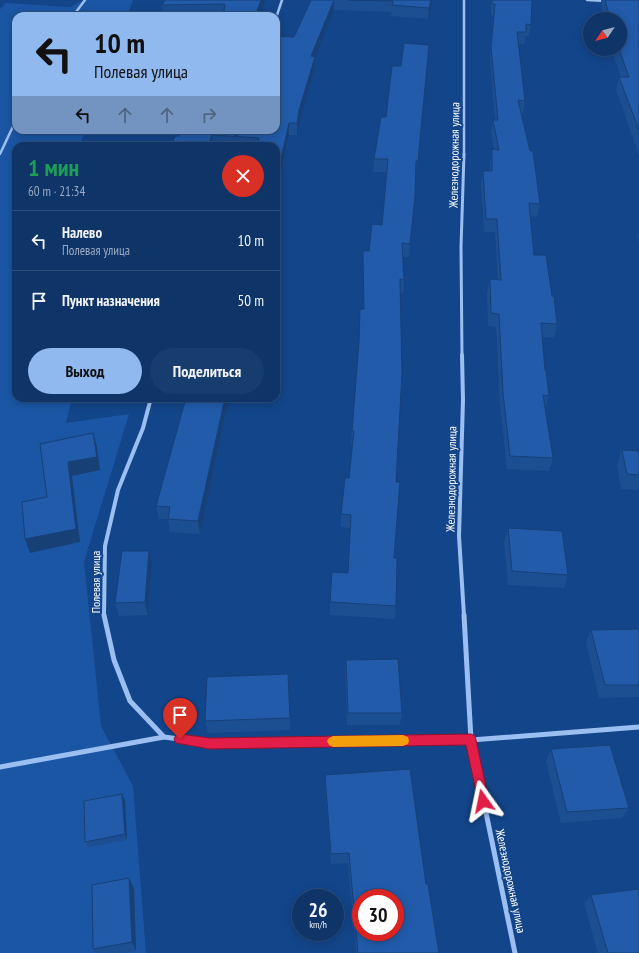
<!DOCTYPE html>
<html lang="ru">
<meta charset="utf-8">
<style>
:root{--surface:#0e3468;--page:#173c6e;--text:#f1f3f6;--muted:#9baac0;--line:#2e4f7c;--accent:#90b9f0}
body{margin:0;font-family:"PT Sans Narrow",sans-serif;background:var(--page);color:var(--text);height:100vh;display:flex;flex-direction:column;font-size:15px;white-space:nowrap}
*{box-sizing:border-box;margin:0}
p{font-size:13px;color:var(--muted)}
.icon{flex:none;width:22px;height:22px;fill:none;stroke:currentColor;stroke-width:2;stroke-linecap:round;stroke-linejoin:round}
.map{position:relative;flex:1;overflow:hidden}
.details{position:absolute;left:12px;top:142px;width:268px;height:260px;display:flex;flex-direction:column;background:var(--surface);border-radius:12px;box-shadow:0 2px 10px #0003,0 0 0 1px var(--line)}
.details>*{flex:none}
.guide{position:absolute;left:12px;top:12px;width:268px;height:122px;border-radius:12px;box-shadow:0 2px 10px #0003,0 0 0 1px var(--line);background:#90b9f0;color:#111;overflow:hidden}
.needle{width:26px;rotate:235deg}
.tools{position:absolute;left:583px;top:12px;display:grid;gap:8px}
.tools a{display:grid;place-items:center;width:44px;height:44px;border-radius:50%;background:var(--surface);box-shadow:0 2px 10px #0003,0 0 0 1px var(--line);font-size:20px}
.speed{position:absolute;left:292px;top:889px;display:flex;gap:8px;font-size:20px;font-weight:700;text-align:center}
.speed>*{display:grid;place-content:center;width:52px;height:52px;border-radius:50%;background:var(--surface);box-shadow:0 2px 10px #0003,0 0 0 1px var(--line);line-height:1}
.speed small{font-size:10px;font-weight:400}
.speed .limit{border:6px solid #d22;background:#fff;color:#111}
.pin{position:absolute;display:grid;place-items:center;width:34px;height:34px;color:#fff;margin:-41px -17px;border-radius:50% 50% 50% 0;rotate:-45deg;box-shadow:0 0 4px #0007}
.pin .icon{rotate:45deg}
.me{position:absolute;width:44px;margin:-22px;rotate:348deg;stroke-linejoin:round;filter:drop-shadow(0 0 3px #0008)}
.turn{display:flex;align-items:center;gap:14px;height:84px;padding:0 16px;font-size:18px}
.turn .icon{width:52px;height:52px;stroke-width:2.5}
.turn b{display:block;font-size:28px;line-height:34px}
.lanes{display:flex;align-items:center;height:38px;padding:0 16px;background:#0003;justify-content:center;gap:20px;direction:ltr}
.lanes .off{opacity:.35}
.round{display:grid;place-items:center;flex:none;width:42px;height:42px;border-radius:21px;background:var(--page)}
.headline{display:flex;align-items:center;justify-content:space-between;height:68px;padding:0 16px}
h1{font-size:24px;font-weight:600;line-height:30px;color:#1e9e55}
.button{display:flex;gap:8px;margin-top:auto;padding:8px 16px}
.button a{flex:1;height:46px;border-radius:24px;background:var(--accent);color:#111;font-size:16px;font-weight:600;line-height:46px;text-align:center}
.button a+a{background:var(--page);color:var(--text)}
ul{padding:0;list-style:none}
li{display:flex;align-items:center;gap:12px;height:60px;padding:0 16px;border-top:1px solid var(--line)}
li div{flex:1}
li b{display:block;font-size:15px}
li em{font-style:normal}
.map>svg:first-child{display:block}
.green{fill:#1b56a4}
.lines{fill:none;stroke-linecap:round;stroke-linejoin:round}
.street-far3{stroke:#9bbff0;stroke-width:2.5}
.street-far2{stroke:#9bbff0;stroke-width:3}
.street-far1{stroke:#9bbff0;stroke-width:4}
.street{stroke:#9bbff0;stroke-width:5}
.wall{fill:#1c4e92}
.shaded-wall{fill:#174077}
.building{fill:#215baa;stroke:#174077;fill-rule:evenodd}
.route{fill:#e11d48;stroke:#92132f}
.slow{fill:#f59e0b}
.labels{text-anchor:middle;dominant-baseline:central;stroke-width:4;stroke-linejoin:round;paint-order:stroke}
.street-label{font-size:12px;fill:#fff;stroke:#13458a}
</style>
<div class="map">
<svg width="639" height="953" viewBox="0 0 639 953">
<rect width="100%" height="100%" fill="#13458a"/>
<path class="green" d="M84,0H133L127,16H16V130H85L80,146H16V398H72L66,423L129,414L84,562L101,726L133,786L146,953H0V9L6,3L70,7Z"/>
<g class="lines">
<g class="street-far3">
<path d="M464,0V155"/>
<path d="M587,0L606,1"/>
<path d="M73,16L85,0"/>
<path d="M276,18L282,0"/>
<path d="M0,154L16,120"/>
</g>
<path class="street-far2" d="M462,356L461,247L464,154"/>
<g class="street-far1">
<path d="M462,355L463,400L459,536L464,616"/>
<path d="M104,616L105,546L118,490L143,428L151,398"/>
</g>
<g class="street">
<path d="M104,615L114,660L130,701L164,737L210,743L471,740L639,727"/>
<path d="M464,615L471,740L515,953"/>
<path d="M0,767L164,737"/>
</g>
</g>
<g class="wall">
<path d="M266,0L260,16H223L224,15L163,16L162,5Z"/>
<path d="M311,0H433L428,19L391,16L392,12L334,10L315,59V68L300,122L297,135H289L277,190L276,146H171L179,136L276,130L294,37Z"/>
<path d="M491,0H532L531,25L529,36H526L524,44H518L525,101L523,113H521L540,204L537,217L530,216L534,255L552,296L557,324L554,338L542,337L545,370L549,396L545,409L553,458L549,471L507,469L500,406L496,327L488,326L487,293L490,279L498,280L495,232H484L481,184L483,171H490V162L492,149H494L491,133L493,120H495L490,58L493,15H491Z"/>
<path d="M601,0H639V155L616,90L619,77H621L611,49H620V19H604L601,3Z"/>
<path d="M429,45L416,174L415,196L409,257H403L404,280L403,293H400L394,558L396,606L395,619L330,615V602L348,573L350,528L341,527V514L349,478L353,444H351L352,431L359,348L360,309H363V251H369L382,225L386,172H373L374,159L401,66Z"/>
<path d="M639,230V243L637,235Z"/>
<path d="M186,398H229L200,534L170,532L168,519H159L156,506Z"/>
<path d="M622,450L639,451V490L621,489L617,465Z"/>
<path d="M508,528L568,575L564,588L508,585L504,541Z"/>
<path d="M152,564L148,615L119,616L115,603Z"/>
<path d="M639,629V697L599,698L586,642L591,630Z"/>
<path d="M346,660L402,713L400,725H347L345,672Z"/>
<path d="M289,687L290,730L208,733L205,721Z"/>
<path d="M551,749L629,808L622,818L561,823L546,761Z"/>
<path d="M325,775L426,884L439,953H356L348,863L331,864L325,786Z"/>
<path d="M125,800L127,840L88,847L85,842Z"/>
<path d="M134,888L136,951L123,953H95L93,949Z"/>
<path d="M591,895L639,953H598L584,904Z"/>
</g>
<g class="shaded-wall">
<path d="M261,0H266L260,16H255Z"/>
<path d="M334,0V10L315,59V68L300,122L297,135V123L299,110L311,56Z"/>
<path d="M431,0H433L428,19L429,8Z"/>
<path d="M289,123V135L277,190L276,194V181Z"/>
<path d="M234,130H240L237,137H233V133Z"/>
<path d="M212,135L213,146H208Z"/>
<path d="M225,398H229L200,534L198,521Z"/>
<path d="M93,433L97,447L100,470L72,476L80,542L30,553L25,539L68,462Z"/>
<path d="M149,551L152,564L148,615L145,602Z"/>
<path d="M122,794L125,800L127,840L125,834Z"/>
<path d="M129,878L134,888L136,951L132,942Z"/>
</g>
<g class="building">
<path d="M165,0H261L255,16H223L225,4L162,5Z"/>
<path d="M311,0H334L311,56L315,57L299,110L297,123H289L276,181V146H257L259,138L212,135L208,146H171L175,136H179L182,130H234L233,133L235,136L238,135L240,130H276V36L294,37Z"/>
<path d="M348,0H431L429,8L392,5L393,1Z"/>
<path d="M492,0H532L531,25L526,24V32H517L525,101L518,100L530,151H533L540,204L529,203L534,255H546L552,296H554L557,324L541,323L545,370H546L549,396L543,395L553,458L510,456L503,393L499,314L491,313L490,279L501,280L497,219H486L483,171H492V149L499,150L493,120H498L491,47L495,4H492Z"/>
<path d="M605,0H639V130L619,77H629L619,49H620V19H610Z"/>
<path d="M404,43L429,45L418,161H416L415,196L410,244L402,243L404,280L400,279L402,374L396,482H400L394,558H397L396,606L330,602L332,572L348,573L351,515L341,514L345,478H349L354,431H352L359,342L360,309H364L363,251H369L372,224L382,225L388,159H374L381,117H386L392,66H401Z"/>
<path d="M186,398H225L198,521L168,519L170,507L156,506Z"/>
<path d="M93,433L97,457L68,462L76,529L25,539L22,502L47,497L40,444Z"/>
<path d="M622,450L639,451V475L627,474Z"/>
<path d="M508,528L562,531L568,575L512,571Z"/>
<path d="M122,551H149L145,602L115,603Z"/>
<path d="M639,629V685H605L591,630Z"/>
<path d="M398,659L402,713H348L346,660Z"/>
<path d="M288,674L290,718L205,721L207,677Z"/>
<path d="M610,745L629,808L567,812L551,749Z"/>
<path d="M410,769L426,884H428L439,953H358L349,853L331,854L325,775ZM361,898H395V932H361Z"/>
<path d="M122,794L125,834L85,842L84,801Z"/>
<path d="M129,878L132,942L93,949L92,885Z"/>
<path d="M639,889V953H608L591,895Z"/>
</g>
<path class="route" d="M180,734L210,738L471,734L475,736L476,740L489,801L488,805L483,807L479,805L466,745L210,749L176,743L174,739L176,735Z"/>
<path class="slow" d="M403,735L408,737L409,741L408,744L403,746L333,747L329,745L327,741L329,738L333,736Z"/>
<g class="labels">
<g class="street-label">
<text transform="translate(454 155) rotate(-89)">Железнодорожная улица</text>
<text transform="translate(451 479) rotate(-89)">Железнодорожная улица</text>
<text transform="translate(95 582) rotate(-90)">Полевая улица</text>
<text transform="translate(511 881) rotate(78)">Железнодорожная улица</text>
</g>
</g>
</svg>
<div class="tools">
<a><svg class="needle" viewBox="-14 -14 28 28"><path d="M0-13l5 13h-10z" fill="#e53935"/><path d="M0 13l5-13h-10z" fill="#9baac0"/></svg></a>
</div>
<div class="speed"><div>26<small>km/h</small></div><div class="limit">30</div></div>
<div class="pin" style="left:180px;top:739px;background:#d93025"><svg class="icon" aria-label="arrive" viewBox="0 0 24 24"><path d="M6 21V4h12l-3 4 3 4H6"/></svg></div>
<svg class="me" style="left:483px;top:801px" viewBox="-20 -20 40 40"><path d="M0-17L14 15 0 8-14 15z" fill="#e11d48" stroke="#fff" stroke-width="4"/></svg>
<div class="guide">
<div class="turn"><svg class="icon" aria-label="left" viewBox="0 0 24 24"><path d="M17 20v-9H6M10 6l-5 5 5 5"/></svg><div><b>10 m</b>Полевая улица</div></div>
<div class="lanes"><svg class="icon" aria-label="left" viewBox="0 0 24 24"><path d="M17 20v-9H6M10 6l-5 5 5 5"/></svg><svg class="icon off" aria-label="ahead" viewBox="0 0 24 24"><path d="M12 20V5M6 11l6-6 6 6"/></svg><svg class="icon off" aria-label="ahead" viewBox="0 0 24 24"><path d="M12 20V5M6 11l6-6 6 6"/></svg><svg class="icon off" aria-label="right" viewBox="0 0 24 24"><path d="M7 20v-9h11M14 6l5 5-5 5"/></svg></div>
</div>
<section class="details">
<div class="headline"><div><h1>1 мин</h1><p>60 m · 21:34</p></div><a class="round" style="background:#d93025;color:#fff"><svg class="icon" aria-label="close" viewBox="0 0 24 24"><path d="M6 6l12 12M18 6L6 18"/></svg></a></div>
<ul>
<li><svg class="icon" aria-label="left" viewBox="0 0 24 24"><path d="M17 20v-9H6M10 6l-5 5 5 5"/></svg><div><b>Налево</b><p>Полевая улица</p></div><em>10 m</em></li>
<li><svg class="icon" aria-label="arrive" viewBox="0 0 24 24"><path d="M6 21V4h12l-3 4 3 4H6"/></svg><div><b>Пункт назначения</b></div><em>50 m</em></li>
</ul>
<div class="button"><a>Выход</a><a>Поделиться</a></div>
</section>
</div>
